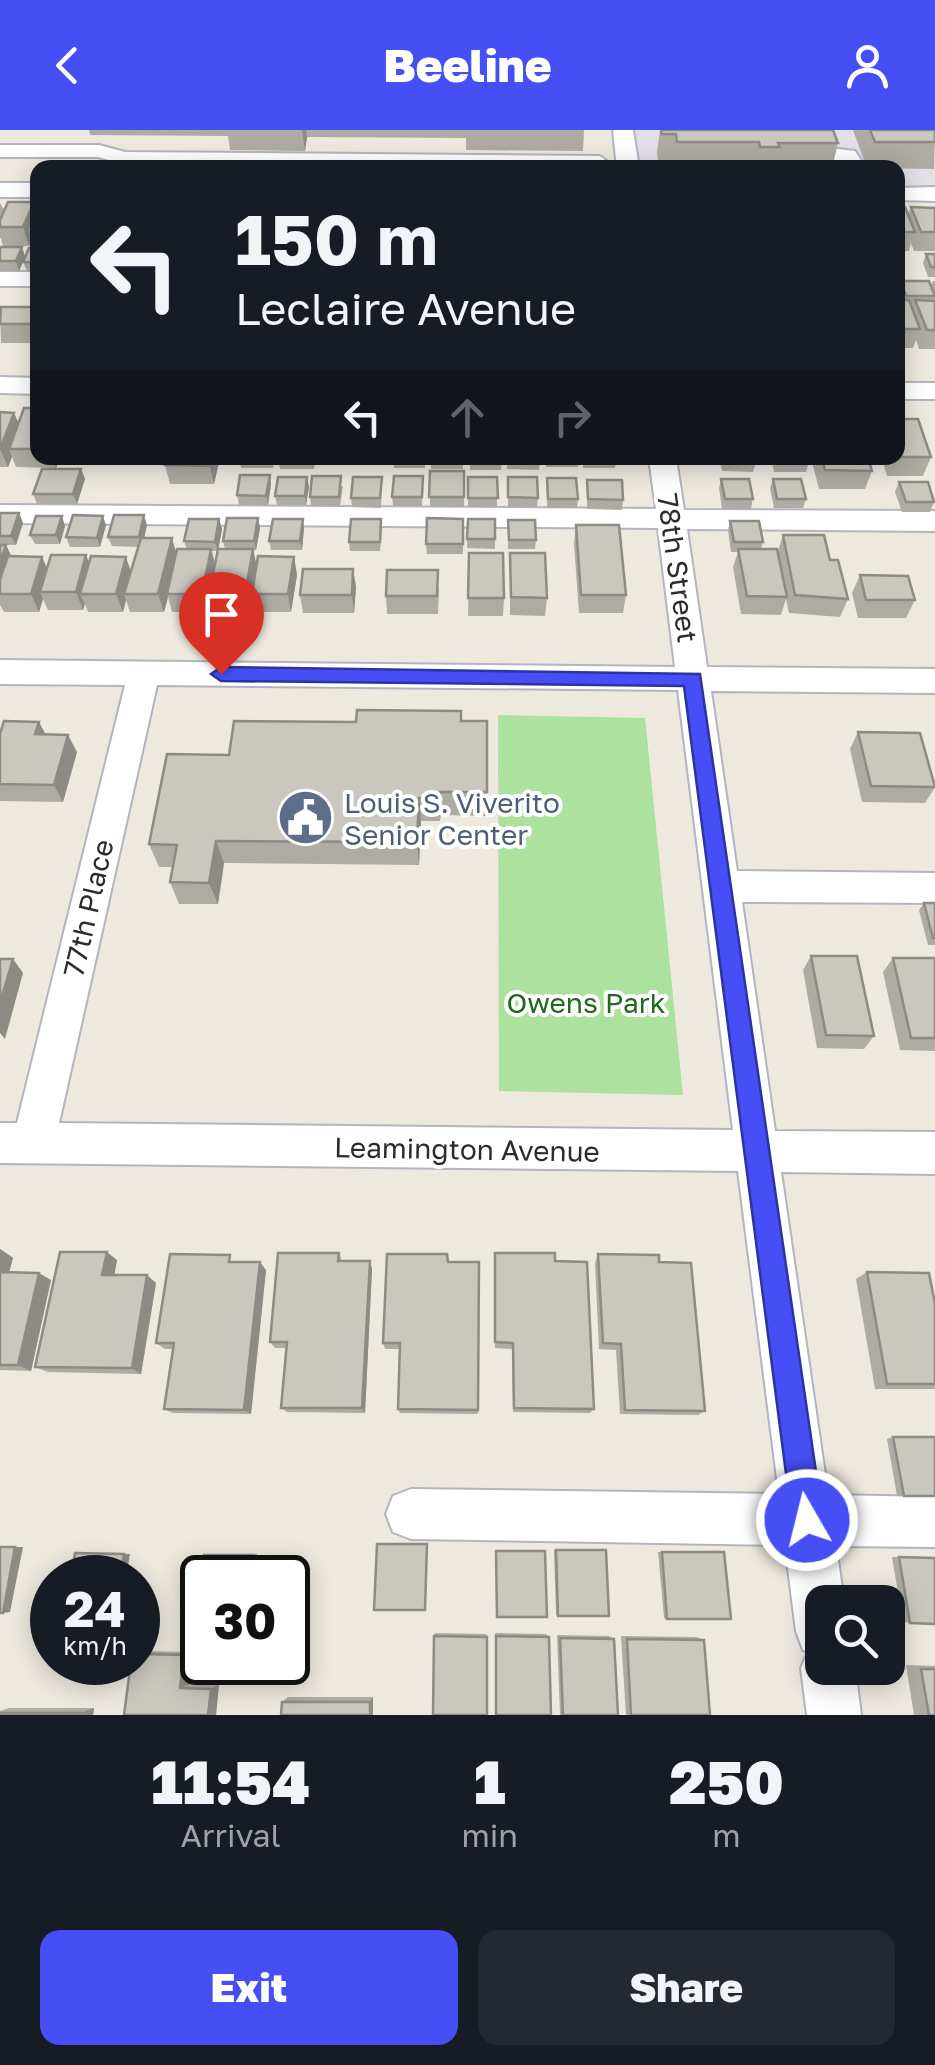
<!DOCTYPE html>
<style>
:root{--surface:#171b24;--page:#242831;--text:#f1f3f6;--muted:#9ea1a6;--accent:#454ff5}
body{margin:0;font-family:"Golos Text",sans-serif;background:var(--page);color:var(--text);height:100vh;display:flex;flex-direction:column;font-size:38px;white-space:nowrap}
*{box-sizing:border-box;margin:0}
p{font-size:32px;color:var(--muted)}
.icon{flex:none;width:55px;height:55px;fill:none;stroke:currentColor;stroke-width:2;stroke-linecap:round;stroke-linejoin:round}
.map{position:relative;height:1585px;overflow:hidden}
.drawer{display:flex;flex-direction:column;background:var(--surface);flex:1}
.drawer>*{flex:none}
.guide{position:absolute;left:30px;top:30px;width:875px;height:305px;border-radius:20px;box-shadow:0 5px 25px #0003;background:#171b24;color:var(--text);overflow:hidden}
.tools{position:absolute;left:805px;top:1455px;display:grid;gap:20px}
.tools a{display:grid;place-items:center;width:100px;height:100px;border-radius:20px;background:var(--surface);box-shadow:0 5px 25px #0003;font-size:50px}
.speed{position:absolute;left:30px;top:1425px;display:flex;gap:20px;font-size:50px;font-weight:700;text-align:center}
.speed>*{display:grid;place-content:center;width:130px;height:130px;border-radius:50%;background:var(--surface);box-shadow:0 5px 25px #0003;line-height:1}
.speed small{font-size:25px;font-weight:400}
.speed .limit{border:5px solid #111;border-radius:15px;background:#fff;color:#111}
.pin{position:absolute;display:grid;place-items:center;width:85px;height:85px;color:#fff;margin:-102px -42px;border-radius:50% 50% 50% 0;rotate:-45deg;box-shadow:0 0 10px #0007}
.pin .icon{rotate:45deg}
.me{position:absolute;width:110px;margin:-55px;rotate:352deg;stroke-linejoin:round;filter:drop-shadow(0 0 8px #0008)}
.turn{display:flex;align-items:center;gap:35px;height:210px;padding:0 40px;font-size:45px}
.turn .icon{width:130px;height:130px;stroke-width:2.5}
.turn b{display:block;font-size:70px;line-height:85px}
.lanes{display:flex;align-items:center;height:95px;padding:0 40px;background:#0003;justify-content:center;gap:50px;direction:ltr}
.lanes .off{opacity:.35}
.eta{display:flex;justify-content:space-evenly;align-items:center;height:170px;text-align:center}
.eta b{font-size:60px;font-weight:800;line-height:70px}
.button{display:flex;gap:20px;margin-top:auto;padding:20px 40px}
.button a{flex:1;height:115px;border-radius:20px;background:var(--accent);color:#fff;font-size:40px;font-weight:800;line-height:115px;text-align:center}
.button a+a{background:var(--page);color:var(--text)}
header{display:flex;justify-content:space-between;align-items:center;height:130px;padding:0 40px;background:var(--accent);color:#fff;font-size:45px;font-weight:800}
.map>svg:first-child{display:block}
.industrial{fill:#e2dfe6}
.green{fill:#ace29e}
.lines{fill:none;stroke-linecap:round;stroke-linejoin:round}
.minor-casing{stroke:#b3b4bf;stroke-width:4}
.minor{fill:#fff;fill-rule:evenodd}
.wall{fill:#adaba3}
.shaded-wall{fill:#8d8b85}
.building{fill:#c9c7be;stroke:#8d8b85;stroke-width:2.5}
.route{fill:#454ff5;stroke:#2d339f;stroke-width:2.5}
.labels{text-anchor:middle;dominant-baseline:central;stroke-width:8;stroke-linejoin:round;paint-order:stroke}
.street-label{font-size:28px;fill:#2c2c2c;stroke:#fff}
.service-label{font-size:28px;fill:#4e5e75;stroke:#fff;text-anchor:start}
.park-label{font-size:28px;fill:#23691d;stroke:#fff}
</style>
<header><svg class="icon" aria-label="back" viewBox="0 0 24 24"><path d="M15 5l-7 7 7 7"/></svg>Beeline<svg class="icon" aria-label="person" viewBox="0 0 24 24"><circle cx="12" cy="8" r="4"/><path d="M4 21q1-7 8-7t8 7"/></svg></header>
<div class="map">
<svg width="935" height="1585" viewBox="0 0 935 1585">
<rect width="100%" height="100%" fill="#ede9df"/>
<path class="industrial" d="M634,0H935V56H898V38L640,37Z"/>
<path class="green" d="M498,585L645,588L683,965L499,961Z"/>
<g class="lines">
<defs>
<g id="minor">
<path d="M613,0H633L639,38H617Z"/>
<path d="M0,15H99L125,22L600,26L616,38L124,34L98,27H0Z"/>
<path d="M812,16L855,21L866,38H845L841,31L824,29L827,38H805L802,22Z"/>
<rect x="0" y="53" width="38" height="14"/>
<path d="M935,57V71L898,70V58Z"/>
<rect x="0" y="142" width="38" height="14"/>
<path d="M0,247L38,248V264L0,263Z"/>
<rect x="898" y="253" width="37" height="16"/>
<path d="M649,328H676L684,380L935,381V401L687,399L707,537L935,539V563L711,561L737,741L935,743V773L742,772L775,1001L935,1002V1044L781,1042L828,1365L935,1367V1417L836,1416L844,1472H822V1538H855L861,1585H807L801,1538L808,1522L803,1520L796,1501L785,1415L411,1409L393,1402L386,1384L393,1366L411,1359L779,1364L738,1041L0,1033V993H17L125,555L0,554V530L675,537L658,398L0,393V375L656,379ZM157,555L678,560L733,1000L59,993Z"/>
</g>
</defs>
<use href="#minor" class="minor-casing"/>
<use href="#minor" class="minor"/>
</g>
<g class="wall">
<path d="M89,0H584L583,21L466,20V8L307,7L305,21L230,20L228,6L90,5Z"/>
<path d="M660,0H833L838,13L832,38H673L672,30H658L657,22Z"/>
<path d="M853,0H935L934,39L867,38Z"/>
<path d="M0,73L4,80L36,79L38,76V116H34L32,109L29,116H3L1,108L0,109Z"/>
<path d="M898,77L908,85L911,77L935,78V121H914L911,113L909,121H898Z"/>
<path d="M0,117H22L25,127L19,141H0Z"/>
<path d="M38,118V141H27L23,132Z"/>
<path d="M926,124H935V147H928L923,133Z"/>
<path d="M901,151L931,156L933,151H935V219H919L916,210L913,218H898V156V158Z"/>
<path d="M38,177V213H1L0,179Z"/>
<path d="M38,278V328H60L56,338L16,337L12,327L8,337H0V282L18,293Z"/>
<path d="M931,327L923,346H887L882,328Z"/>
<path d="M167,328H231L230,332H219L214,354H170L165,335Z"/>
<path d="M239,328H275L273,338H241Z"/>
<path d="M278,328H316L314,339H280Z"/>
<path d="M317,328H351L350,335H318Z"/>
<path d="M355,328H388V335H356Z"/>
<path d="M393,328H426L425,338H394Z"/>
<rect x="431" y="328" width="32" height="11"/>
<path d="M470,328H502L501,340H470Z"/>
<path d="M507,328H540L539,340L507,339Z"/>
<path d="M546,328H579L578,337H546Z"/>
<path d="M583,328H617L615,338H583Z"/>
<path d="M719,328H757L753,342L722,341Z"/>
<path d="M771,328H810L806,342H774Z"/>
<path d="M811,328H872L870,334L872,341L865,359H819Z"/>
<path d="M81,339L85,349L77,374H37L33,364Z"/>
<path d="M430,341H464V377L430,376Z"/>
<path d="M382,347L381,378L352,377L351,368Z"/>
<rect x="468" y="347" width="29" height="30"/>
<path d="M508,347L538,368L537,377H508Z"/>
<path d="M547,348L578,369L577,378H547Z"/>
<path d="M721,349L753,369L751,379H722L719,358Z"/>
<path d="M773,349L806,369L803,378H774L770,358Z"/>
<path d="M587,350L623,370L622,380L587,379Z"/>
<path d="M899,352L934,372L930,382H902L895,362Z"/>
<path d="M271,354L268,375H239L237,365Z"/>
<path d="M343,356L340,376H311L310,367Z"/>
<path d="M423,356L422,376H393L392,367Z"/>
<path d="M309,357L306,375H277L275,366Z"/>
<path d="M0,383H19L23,393L16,415H0Z"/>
<path d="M219,389L222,399L218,421H212L215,434L225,419L223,411L260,398L256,420H253L257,437L294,427L297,445L291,482H257L252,464L254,453L249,482H214L210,467L207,482H172L168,467L164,482H130L126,470L123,482H88L85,474L83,480H48L43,469L39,482H4L0,475V415H6L11,426L42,427L47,438L89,433L131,441L138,417L112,416L108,407L147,395L144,408L176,422L187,419L184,411Z"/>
<path d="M463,389V424H427L426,414Z"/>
<path d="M468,389H495V419L467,418Z"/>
<path d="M508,390L536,410L535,419H508Z"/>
<path d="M730,391L763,412L761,419L778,421L783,405L830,430L848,469L840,487L789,483L786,469L781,485L741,484L733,437L738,422H731L728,400Z"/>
<path d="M106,395L100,417H70L66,407Z"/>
<path d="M576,395L626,465L623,483H579L574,414Z"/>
<path d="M65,396L60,414H35L30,405Z"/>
<path d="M304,398L302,420H271L269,411Z"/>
<path d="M382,399L380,421H350L349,412Z"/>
<path d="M469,423L504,468L503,486H468Z"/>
<path d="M510,423L547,468L545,486L510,485Z"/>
<path d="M353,439L356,457L354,483H303L300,465Z"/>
<path d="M860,445L915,470L906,488H858L852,463Z"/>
<path d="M439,458L438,484H387L386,466Z"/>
<path d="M487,591L486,686L441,685L440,691H421L419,735L224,733L218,774H179L170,752L173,737H159L149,714L229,625L356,592Z"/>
<path d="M858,602L935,657L925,673L862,672L850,619Z"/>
<path d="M0,604L45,605L77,622L63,672L0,671Z"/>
<path d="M924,773H935V815H928L919,780Z"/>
<path d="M811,826L874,906L864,919L817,918L803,840Z"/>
<path d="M893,828H935V921L900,920L883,842Z"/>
<path d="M0,1119L13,1128L9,1142L51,1150L31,1241L0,1240Z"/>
<path d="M339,1123L342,1131H370L372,1139L365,1283L287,1282L281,1278L287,1218H275L270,1212Z"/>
<path d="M495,1123L555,1131L594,1279L590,1283L513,1282L512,1219L495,1218Z"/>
<path d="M598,1124L659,1132L705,1281L698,1285L620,1284L616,1220L599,1219L595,1133Z"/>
<path d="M117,1130L114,1145L156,1153L141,1244L48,1242L35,1237Z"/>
<path d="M236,1132L266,1140L251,1284L173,1283L164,1279L173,1219H165L156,1213Z"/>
<path d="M448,1132H479L478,1284L400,1283L398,1279L400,1219H385L383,1213Z"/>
<path d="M867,1142L935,1174V1259H875L856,1149Z"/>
<path d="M893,1307H935V1367L897,1366L887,1309Z"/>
<path d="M554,1420H606L558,1486L556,1485Z"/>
<path d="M658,1422H724L667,1489L664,1488Z"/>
<path d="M892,1427L935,1428L910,1493L903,1492Z"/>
<path d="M435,1503L486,1504L487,1507L434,1506Z"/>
<path d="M495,1503L546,1504L549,1507L551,1585H495Z"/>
<path d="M557,1505L609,1506L614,1509L618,1585H560Z"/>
<path d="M621,1506L696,1507L704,1510L710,1585H626Z"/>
<path d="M143,1521L193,1522L190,1554H219L216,1585H124L138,1532V1522Z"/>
<path d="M906,1535L935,1536V1585H914Z"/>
<path d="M288,1567H373V1585L282,1572Z"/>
<path d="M9,1578H94L93,1585H0V1581Z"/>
</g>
<g class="shaded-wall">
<path d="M302,0H306L307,7L305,21Z"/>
<path d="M34,72L38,83L28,97L32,109L29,116L23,97Z"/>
<path d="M22,117L25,127L19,141L16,131Z"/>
<path d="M14,283L22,301L9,319L12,327L8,337L0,319Z"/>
<path d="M53,328H60L56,338Z"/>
<path d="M212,328H218L219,332L214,354L210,336Z"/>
<path d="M81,339L85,349L77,374L73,364Z"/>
<path d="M270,345L271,354L268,375L266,366Z"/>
<path d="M307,347L309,357L306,375L305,366Z"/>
<path d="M19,383L23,393L16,415L11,406Z"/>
<path d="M144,385L147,395L142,417L139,407Z"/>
<path d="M62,386L65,396L60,414L56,405Z"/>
<path d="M103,386L106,395L100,417L97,408Z"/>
<path d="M258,388L260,398L256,420L254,411Z"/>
<path d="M219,389L222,399L218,421L215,412Z"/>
<path d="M303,389L304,398L302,420L300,411Z"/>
<path d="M172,408L177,426L167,464L168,467L164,482L158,464Z"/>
<path d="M6,415L15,434L0,464V432Z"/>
<path d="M211,419L216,438L209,464L210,467L207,482L202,464Z"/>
<path d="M253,419L257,438L249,482L245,464Z"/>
<path d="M86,425L93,443L80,464L85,474L83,480L76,462Z"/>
<path d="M42,427L50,445L40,462L43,469L39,482L31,464Z"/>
<path d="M126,427L132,445L124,464L126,470L123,482L116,464Z"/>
<path d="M294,427L297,445L291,482L288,464Z"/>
<path d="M353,439L356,457L354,483L352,465Z"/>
<path d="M39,592L48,609L35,604Z"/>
<path d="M68,605L77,622L63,672L54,655Z"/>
<path d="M419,668L421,691L419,735L417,712Z"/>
<path d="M216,711L224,733L218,774L209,753Z"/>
<path d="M13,829L23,843L5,909L0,903V873Z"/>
<path d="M0,1119L13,1128L7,1150L0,1145Z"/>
<path d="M107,1122L117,1130L113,1153L102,1145Z"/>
<path d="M370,1131L372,1139L365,1283L362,1278Z"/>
<path d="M260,1132L266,1140L251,1284L244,1280Z"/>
<path d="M39,1143L51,1150L31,1241L18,1235Z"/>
<path d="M147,1145L156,1153L141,1244L132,1238Z"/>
<path d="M15,1417H23L10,1482L3,1483Z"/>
<path d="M124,1424H130L126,1448H121Z"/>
<path d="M257,1424L255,1448H251L254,1425Z"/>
<path d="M193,1522L190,1554L180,1558L184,1525Z"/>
<path d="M219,1554L216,1585H208L211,1559Z"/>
<path d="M373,1567V1585H370V1572Z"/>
<path d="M94,1578L93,1585H81V1583Z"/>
</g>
<g class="building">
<path d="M661,0H833L838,13H778L780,17H760L759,12H677L676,4H662Z"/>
<path d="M870,0H935V12H875Z"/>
<path d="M8,72H34L23,97H0V90Z"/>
<path d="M38,76V97H28Z"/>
<path d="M898,77H905L915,102H898Z"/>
<path d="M911,77L935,78V102H921Z"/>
<path d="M0,117H22L16,131H0Z"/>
<path d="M29,118H38V132H23Z"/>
<path d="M926,124H935V137H931Z"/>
<path d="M901,151H929L935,166H906Z"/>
<path d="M898,170H909L920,199H898Z"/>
<path d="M915,170L935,171V200H927Z"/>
<path d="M1,177H38L37,194H0Z"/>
<path d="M24,278H38V319H9Z"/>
<path d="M0,282L14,283L0,319Z"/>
<path d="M898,289H918L931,327H898Z"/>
<path d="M167,328H212L210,336L165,335Z"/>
<path d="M822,328H868L872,341L825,340Z"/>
<path d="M42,339H81L73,364H33Z"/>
<path d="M430,341H464V367H429Z"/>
<path d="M240,345H270L266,366L237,365Z"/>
<path d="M312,346H341L339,367H310Z"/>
<path d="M394,346H423L422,367H392Z"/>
<path d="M278,347H307L305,366H275Z"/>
<path d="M353,347H382L380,368H351Z"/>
<path d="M468,347H497L498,368H468Z"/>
<path d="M508,347H537L538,368L508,367Z"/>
<path d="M547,348H576L578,369H548Z"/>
<path d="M721,349H749L753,369H725Z"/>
<path d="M773,349H801L806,369H777Z"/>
<path d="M587,350H622L623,370L588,369Z"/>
<path d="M899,352H928L934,372H906Z"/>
<path d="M0,383H19L11,406H0Z"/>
<path d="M73,385L103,386L97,408L66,407Z"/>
<path d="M114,385H144L139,407H108Z"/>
<path d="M36,386H62L56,405H30Z"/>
<path d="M227,388H258L254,411H223Z"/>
<path d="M427,388L463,389V414H426Z"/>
<path d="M189,389H219L215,412L184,411Z"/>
<path d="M273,389H303L300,411H269Z"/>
<path d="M351,389H381L380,412H349Z"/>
<path d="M468,389H495V409H467Z"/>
<path d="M508,390H535L536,410H509Z"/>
<path d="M730,391H759L763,412H734Z"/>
<path d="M576,395H619L626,465H581Z"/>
<path d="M783,405H824L830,430H838L848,469L795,465Z"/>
<path d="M141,408H172L158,464H124Z"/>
<path d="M0,415H6L0,432Z"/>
<path d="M177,419H211L202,464H167Z"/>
<path d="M218,419H253L245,464H209Z"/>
<path d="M738,419H777L787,467L747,466Z"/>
<path d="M469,423H503L504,468H468Z"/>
<path d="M510,423H545L547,468L511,467Z"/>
<path d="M51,425H86L76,462H40Z"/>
<path d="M8,426L42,427L31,464H0V449Z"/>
<path d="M91,426L126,427L116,464H80Z"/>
<path d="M258,426L294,427L288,464H252Z"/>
<path d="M303,439H353L352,465H300Z"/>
<path d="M387,440H438L437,466H386Z"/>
<path d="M860,445L908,446L915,470H866Z"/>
<path d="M357,580L461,581V591H487V662H440L439,668H419L417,712L216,711L209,753L170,752L177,715L149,714L167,624L229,625L234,591L356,592Z"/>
<path d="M4,591L39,592L35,604L68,605L54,655L0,654V604Z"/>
<path d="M858,602L920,603L935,657L871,656Z"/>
<path d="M924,773H935V808H933Z"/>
<path d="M811,826H857L874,906L826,905Z"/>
<path d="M893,828H935V908H911Z"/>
<path d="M0,829H13L0,873Z"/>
<path d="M60,1122H107L102,1145H147L132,1238L35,1237Z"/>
<path d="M278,1123H339L338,1131H370L362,1278H281L287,1212H270Z"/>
<path d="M495,1123H555V1131L587,1132L594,1279L514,1278L513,1213L495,1212Z"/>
<path d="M170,1124L230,1125L229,1132H260L244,1280L164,1279L174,1213H156Z"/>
<path d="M387,1124H447L448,1132H479L478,1280L398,1279L400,1213H383Z"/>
<path d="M598,1124L659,1125V1132L691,1133L705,1281L625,1280L621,1214L603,1213Z"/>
<path d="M0,1142L39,1143L18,1235H0Z"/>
<path d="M867,1142L929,1143L935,1174V1254H887Z"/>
<path d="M893,1307H935V1366H904Z"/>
<path d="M377,1414H427L425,1480H374Z"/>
<path d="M0,1417H15L3,1483H0Z"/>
<path d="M556,1420H606L609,1486H558Z"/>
<path d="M496,1421H545L547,1487H497Z"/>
<path d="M662,1422H724L731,1489H667Z"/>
<path d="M75,1423L124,1424L121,1448H71Z"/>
<path d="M204,1425H254L251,1448H202V1491H196Z"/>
<path d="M899,1427L935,1428V1494L910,1493Z"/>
<path d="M434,1506L487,1507V1585H433Z"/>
<path d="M496,1506L549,1507L551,1585H496Z"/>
<path d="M560,1508L614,1509L618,1585H563Z"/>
<path d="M627,1509L704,1510L710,1585H631Z"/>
<path d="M138,1524L184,1525L180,1558L211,1559L208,1585H124L131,1532H138Z"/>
<path d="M921,1539H935V1585H929Z"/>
<path d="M282,1572H370V1585H281Z"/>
<rect x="0" y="1583" width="81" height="2"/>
</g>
<path class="route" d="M221,537L700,544L823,1390L818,1401L807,1405L796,1401L792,1390L684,556L221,551L211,544Z"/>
<defs>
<symbol id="civic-disc" viewBox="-11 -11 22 22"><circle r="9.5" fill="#5c6f8a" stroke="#fff"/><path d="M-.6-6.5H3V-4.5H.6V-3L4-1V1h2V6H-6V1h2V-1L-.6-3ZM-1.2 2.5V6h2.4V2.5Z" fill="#fff"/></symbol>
</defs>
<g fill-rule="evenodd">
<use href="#civic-disc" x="274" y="656" width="63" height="63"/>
</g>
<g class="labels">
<g class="street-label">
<text transform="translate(678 438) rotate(82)">78th Street</text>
<text transform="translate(88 778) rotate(-77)">77th Place</text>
<text transform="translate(467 1019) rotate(1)">Leamington Avenue</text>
</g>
<g class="service-label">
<text x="344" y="672">Louis S. Viverito<tspan x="344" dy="32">Senior Center</tspan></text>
</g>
<g class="park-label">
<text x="586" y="872">Owens Park</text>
</g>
</g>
</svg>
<div class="tools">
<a><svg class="icon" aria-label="search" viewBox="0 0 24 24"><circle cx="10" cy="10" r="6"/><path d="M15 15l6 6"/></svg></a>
</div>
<div class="speed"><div>24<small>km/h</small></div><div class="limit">30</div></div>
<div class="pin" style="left:221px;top:544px;background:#d93025"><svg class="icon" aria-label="arrive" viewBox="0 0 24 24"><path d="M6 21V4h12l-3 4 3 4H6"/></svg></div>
<svg class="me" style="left:807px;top:1390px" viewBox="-20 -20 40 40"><circle r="17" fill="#454ff5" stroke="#fff" stroke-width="3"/><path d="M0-11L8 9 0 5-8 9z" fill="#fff"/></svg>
<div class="guide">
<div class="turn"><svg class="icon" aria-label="left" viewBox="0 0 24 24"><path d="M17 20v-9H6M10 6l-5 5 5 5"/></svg><div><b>150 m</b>Leclaire Avenue</div></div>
<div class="lanes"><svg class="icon" aria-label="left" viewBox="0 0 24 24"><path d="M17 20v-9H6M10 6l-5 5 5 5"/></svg><svg class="icon off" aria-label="ahead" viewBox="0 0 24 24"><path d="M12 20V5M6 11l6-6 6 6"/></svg><svg class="icon off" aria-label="right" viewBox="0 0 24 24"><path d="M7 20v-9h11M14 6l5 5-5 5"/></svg></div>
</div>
</div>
<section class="drawer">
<div class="eta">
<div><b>11:54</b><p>Arrival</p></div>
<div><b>1</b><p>min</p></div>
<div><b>250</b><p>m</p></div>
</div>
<div class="button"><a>Exit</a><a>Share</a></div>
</section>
